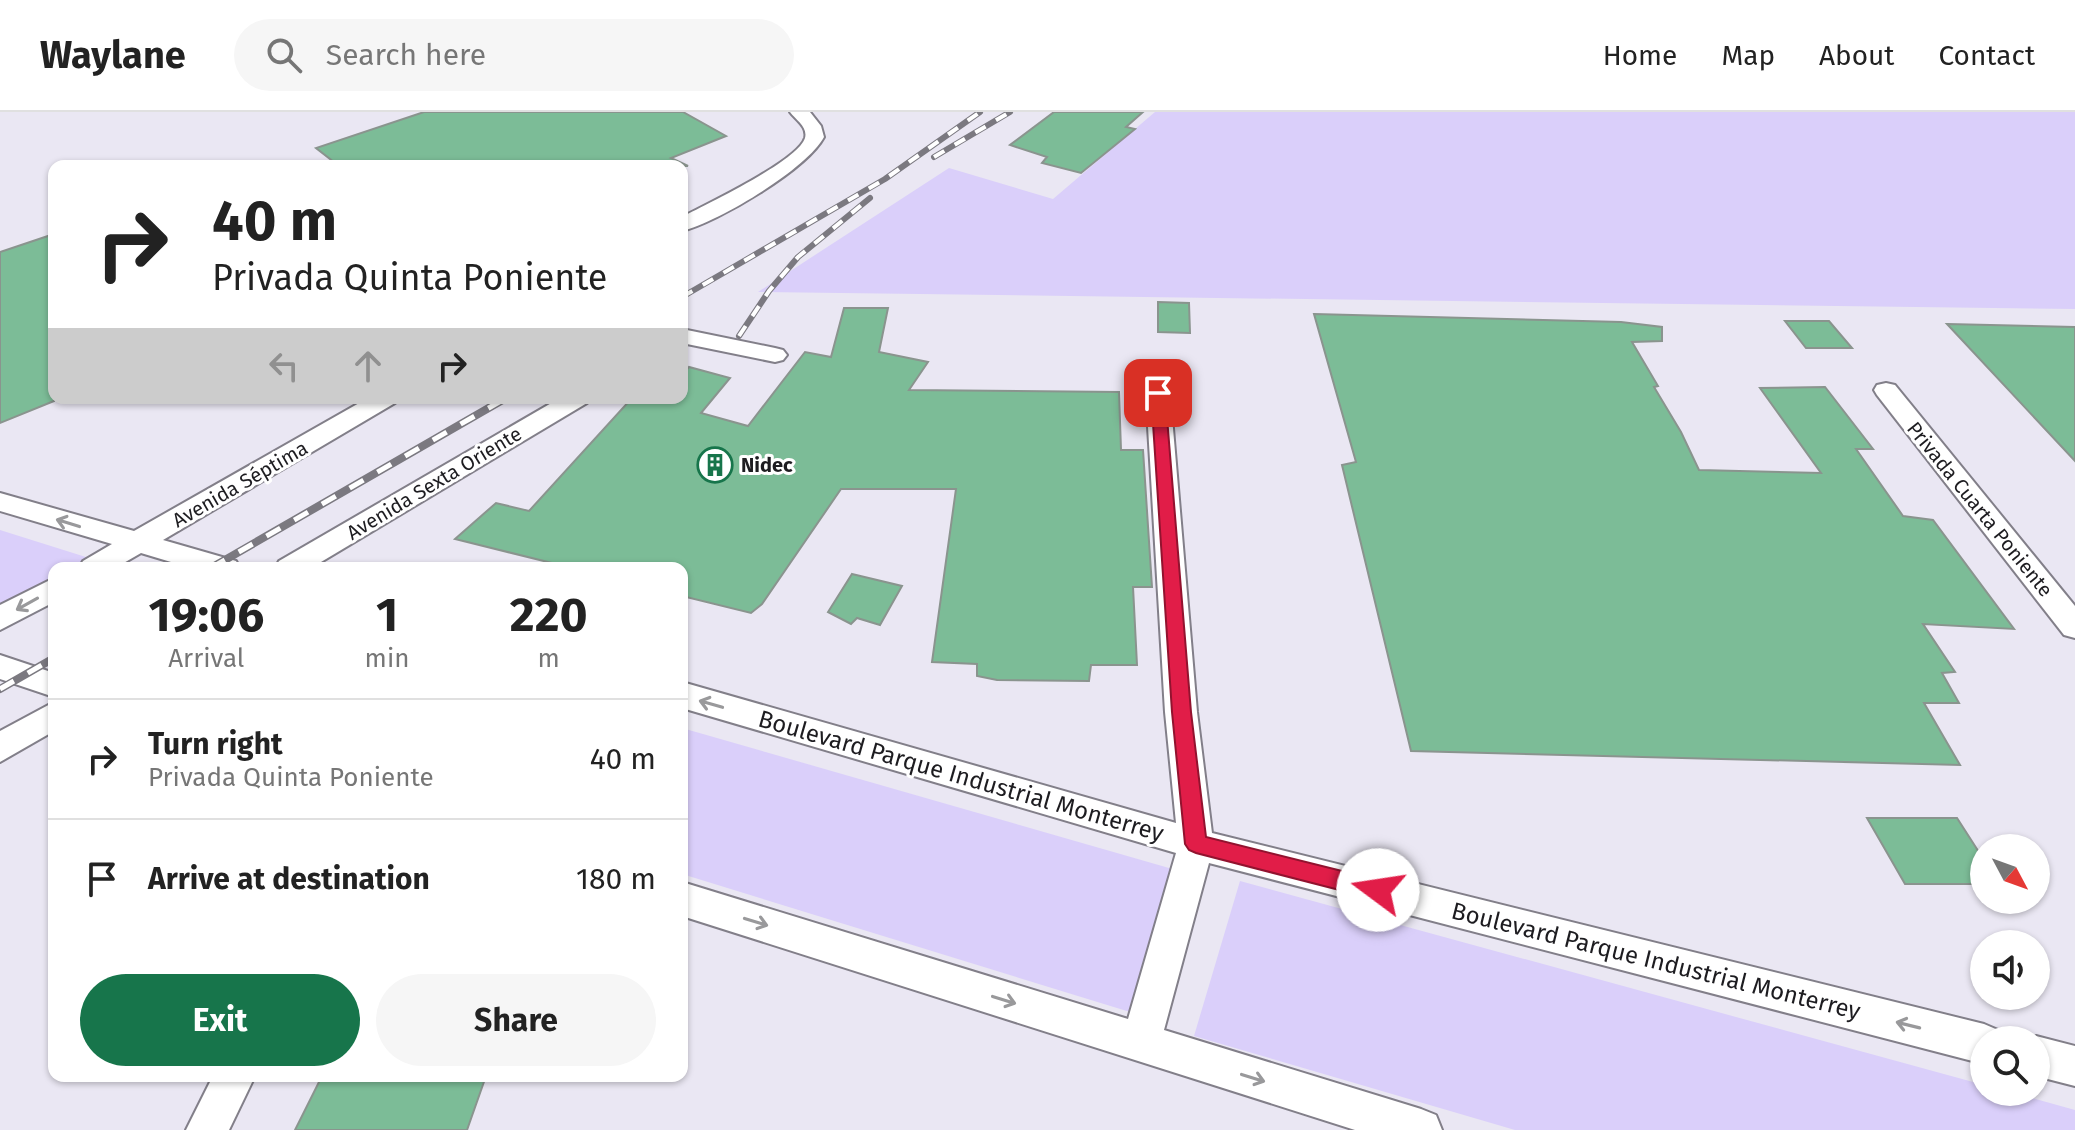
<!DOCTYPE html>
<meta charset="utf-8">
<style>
:root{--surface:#fff;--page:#f6f6f6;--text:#222;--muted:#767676;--line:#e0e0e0;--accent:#17754b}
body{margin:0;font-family:"Fira Sans",sans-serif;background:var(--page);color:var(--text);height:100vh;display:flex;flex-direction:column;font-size:30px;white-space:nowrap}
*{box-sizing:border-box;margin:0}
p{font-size:26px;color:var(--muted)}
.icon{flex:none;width:44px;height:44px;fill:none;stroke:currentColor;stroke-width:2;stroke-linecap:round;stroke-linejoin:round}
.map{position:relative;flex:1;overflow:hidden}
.drawer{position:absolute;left:48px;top:450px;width:640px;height:520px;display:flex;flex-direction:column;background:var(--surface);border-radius:16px;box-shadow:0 2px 6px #0004}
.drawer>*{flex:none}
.top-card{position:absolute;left:48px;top:48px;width:640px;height:244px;border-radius:16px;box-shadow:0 2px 6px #0004;background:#fff;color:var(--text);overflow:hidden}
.needle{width:52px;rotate:131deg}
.buttons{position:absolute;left:1970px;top:722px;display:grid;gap:16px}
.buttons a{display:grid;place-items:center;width:80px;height:80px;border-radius:50%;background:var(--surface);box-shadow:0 2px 6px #0004;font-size:40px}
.pin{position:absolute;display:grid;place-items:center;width:68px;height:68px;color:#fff;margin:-34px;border-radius:16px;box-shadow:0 4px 12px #0006}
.me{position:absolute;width:88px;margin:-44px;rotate:284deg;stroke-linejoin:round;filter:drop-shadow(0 0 6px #0008)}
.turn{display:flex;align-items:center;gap:28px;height:168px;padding:0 32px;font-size:36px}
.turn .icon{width:104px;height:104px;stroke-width:2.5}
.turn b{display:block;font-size:56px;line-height:68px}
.lanes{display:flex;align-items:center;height:76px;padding:0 32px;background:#0003;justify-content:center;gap:40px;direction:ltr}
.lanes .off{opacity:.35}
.eta{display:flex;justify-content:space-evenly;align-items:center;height:136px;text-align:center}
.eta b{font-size:48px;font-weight:700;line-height:56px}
.primary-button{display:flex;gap:16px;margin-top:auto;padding:16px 32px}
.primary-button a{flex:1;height:92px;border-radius:48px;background:var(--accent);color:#fff;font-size:32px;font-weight:700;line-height:92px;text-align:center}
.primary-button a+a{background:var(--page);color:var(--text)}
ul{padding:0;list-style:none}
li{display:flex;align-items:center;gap:24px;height:120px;padding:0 32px;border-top:2px solid var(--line)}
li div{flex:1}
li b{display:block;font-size:30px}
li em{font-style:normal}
header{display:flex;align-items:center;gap:48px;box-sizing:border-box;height:112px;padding:0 40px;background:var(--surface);border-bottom:2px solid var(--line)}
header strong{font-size:38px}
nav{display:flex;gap:44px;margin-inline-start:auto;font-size:28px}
.search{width:560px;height:72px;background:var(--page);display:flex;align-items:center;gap:20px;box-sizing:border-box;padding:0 28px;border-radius:44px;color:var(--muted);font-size:30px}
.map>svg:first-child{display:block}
.green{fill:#dacffa}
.building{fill:#7cbc97;stroke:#8a948e;stroke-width:2}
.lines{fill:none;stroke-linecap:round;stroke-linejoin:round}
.minor-casing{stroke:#827f89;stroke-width:4}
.minor{fill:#fff;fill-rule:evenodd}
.rail-far1-casing{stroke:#7b7980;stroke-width:6}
.rail-casing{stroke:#7b7980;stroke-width:8}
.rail-far1{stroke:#fff;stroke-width:4;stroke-dasharray:12;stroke-linecap:butt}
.rail{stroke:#fff;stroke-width:5;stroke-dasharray:16;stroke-linecap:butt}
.oneway{stroke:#99999b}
.route{fill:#e11d48;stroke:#92132f;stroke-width:2}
.labels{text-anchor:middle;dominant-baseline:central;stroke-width:6;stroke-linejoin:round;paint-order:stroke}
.poi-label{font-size:20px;font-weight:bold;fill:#1d1c20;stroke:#fff;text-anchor:start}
.street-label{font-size:20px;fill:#1d1c20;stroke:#fff}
.near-street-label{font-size:24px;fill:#1d1c20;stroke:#fff}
</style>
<header>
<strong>Waylane</strong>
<div class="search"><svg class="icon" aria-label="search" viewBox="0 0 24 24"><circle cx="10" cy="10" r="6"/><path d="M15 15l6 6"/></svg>Search here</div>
<nav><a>Home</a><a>Map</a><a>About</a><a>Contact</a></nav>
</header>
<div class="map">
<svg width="2075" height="1018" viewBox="0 0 2075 1018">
<rect width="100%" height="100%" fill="#eae7f3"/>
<g class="green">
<path d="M1155,0H2075V197L758,180L949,56L1053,87Z"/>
<path d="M0,418L89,446L71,456H54V466L0,496Z"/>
<path d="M682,616L1176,758L1130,900L682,762Z"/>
<path d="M1240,769L1984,973V980H2010L2075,998V1018H1515L1194,924Z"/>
</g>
<g class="building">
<path d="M424,0H683L726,24L671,46L688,54H339L316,36Z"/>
<path d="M1054,0H1143L1126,15L1135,17L1081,61L1042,51L1047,45L1010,33Z"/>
<path d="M54,122V289L0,311V140Z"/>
<path d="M1158,190L1189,191L1190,221L1158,220Z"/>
<path d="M844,196H888L879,240L928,250L909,278L1119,280L1121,338H1143L1152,475H1133L1137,553H1091L1089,569L997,568L977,564V552L932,550L956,377H841L762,492L751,501L682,484V456H572L455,427L496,391L529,399L632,286H682V264L689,255L730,266L701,301L748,314L805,240L831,245Z"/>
<path d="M1314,202L1621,210L1662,215V229L1632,230L1658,274L1654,275L1681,320L1699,358L1821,361L1760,276L1825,275L1873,337H1856L1903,404L1933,408L2014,517L1923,512L1955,560L1942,561L1959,591H1924L1960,653L1411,639L1342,353L1356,350Z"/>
<path d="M1785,209H1829L1852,236H1806Z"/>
<path d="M1947,212L2075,215V349Z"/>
<path d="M852,462L902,474L880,513L857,506L851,512L828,500Z"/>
<path d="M1867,706H1957L1984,748V772H1905Z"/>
<path d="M322,964H486L467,1018H295Z"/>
</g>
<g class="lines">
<defs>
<g id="minor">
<path d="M790,0H810L821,14L824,25C807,57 718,110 682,119V105C705,93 798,49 805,26C808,15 796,8 790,0Z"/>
<path d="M682,217L775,236L783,238L787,243L783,248L775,250L682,231Z"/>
<path d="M1886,271L1895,273L2075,494V526L2064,523L1877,283L1874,278L1877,273Z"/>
<path d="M1158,274L1167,276L1170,281L1197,600L1212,721L1984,912L1998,918L2002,928H1984V952L1209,751L1164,918L1421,997L1436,1003L1442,1018H1355L682,804V770L1128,907L1176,741L682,596V570L1176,711L1165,600L1146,281L1149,276Z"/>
<path d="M368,286H398L395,291L163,428L236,449L240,456H191L141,441L115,456H79L83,449L112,432L0,399V381L134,419Z"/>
<path d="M560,286H590L587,291L311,456H275L279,449Z"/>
<path d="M54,466V490L0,518V493Z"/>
<path d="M0,543L54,561V585L0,567Z"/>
<path d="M54,590V619L0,650V619Z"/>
<path d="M2036,924L2075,934V974L2036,964V928H2026Z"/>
<path d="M213,964H255L229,1018H186Z"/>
</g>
</defs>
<use href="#minor" class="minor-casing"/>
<use href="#minor" class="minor"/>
<defs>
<g id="rail-far1">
<path d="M934,45L1010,0"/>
<path d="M682,185L885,67L980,0"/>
<path d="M739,224L769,179L798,145L870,86"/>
</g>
<g id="rail">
<path d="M211,456L506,286"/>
<path d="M0,577L54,546"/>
</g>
</defs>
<use href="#rail-far1" class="rail-far1-casing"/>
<use href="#rail" class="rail-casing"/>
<use href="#rail-far1" class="rail-far1"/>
<use href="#rail" class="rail"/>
</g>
<defs><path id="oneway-shaft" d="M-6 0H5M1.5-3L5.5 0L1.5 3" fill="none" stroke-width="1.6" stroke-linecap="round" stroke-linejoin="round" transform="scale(2)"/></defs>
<g class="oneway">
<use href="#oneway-shaft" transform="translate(68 411) rotate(-163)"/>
<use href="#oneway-shaft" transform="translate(27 492) rotate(151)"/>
<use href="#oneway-shaft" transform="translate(711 592) rotate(-164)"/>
<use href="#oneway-shaft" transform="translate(756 810) rotate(17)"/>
<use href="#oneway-shaft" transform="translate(1004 888) rotate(17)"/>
<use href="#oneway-shaft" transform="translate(1908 913) rotate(-166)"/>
<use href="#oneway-shaft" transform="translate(1253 966) rotate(17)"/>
</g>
<path class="route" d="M1158,276L1165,281L1191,600L1206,725L1378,768L1385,771L1389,778L1385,785L1378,788L1196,741L1189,738L1185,732L1172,600L1151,281Z"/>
<defs>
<symbol id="building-ring" viewBox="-11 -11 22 22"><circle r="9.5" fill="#fff" stroke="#17754b" stroke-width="1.5"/><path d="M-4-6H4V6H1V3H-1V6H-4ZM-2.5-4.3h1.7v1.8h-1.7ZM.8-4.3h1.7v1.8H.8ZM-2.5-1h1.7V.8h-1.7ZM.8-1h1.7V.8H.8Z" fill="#17754b"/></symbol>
</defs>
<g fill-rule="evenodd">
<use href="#building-ring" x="695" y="333" width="40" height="40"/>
</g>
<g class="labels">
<g class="poi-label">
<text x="741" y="353">Nidec</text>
</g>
<g class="street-label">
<text transform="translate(434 371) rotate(-31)">Avenida Sexta Oriente</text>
<text transform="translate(240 372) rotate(-30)">Avenida Séptima</text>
<text transform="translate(1980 397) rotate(51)">Privada Cuarta Poniente</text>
</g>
<g class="near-street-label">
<text transform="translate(961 664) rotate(16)">Boulevard Parque Industrial Monterrey</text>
<text transform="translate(1656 849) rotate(14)">Boulevard Parque Industrial Monterrey</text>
</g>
</g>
</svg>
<div class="buttons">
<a><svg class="needle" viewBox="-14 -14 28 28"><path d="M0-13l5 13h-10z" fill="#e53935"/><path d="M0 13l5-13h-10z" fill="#767676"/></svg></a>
<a><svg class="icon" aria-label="sound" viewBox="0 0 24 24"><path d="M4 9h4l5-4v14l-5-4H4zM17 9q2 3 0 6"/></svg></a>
<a><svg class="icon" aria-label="search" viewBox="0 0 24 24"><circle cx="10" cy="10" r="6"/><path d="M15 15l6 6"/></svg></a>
</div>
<div class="pin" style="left:1158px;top:281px;background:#d93025"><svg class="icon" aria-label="arrive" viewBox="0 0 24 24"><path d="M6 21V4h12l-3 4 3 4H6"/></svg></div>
<svg class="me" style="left:1378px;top:778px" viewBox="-20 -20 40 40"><circle r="19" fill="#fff"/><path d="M0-13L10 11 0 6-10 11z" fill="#e11d48"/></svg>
<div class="top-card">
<div class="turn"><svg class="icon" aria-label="right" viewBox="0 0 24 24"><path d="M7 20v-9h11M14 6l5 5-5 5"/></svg><div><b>40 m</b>Privada Quinta Poniente</div></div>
<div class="lanes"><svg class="icon off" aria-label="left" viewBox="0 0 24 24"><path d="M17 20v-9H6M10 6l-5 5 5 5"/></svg><svg class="icon off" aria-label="ahead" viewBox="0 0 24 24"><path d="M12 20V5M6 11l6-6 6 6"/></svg><svg class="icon" aria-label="right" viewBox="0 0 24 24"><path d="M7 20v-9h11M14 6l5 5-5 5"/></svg></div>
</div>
<section class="drawer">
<div class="eta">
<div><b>19:06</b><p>Arrival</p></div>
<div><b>1</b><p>min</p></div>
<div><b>220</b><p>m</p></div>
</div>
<ul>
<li><svg class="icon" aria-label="right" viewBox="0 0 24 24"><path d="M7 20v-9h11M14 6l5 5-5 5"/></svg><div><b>Turn right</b><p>Privada Quinta Poniente</p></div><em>40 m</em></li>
<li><svg class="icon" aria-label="arrive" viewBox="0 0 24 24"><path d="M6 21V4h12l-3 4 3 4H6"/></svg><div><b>Arrive at destination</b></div><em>180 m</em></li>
</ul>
<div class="primary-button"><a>Exit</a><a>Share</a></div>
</section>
</div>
